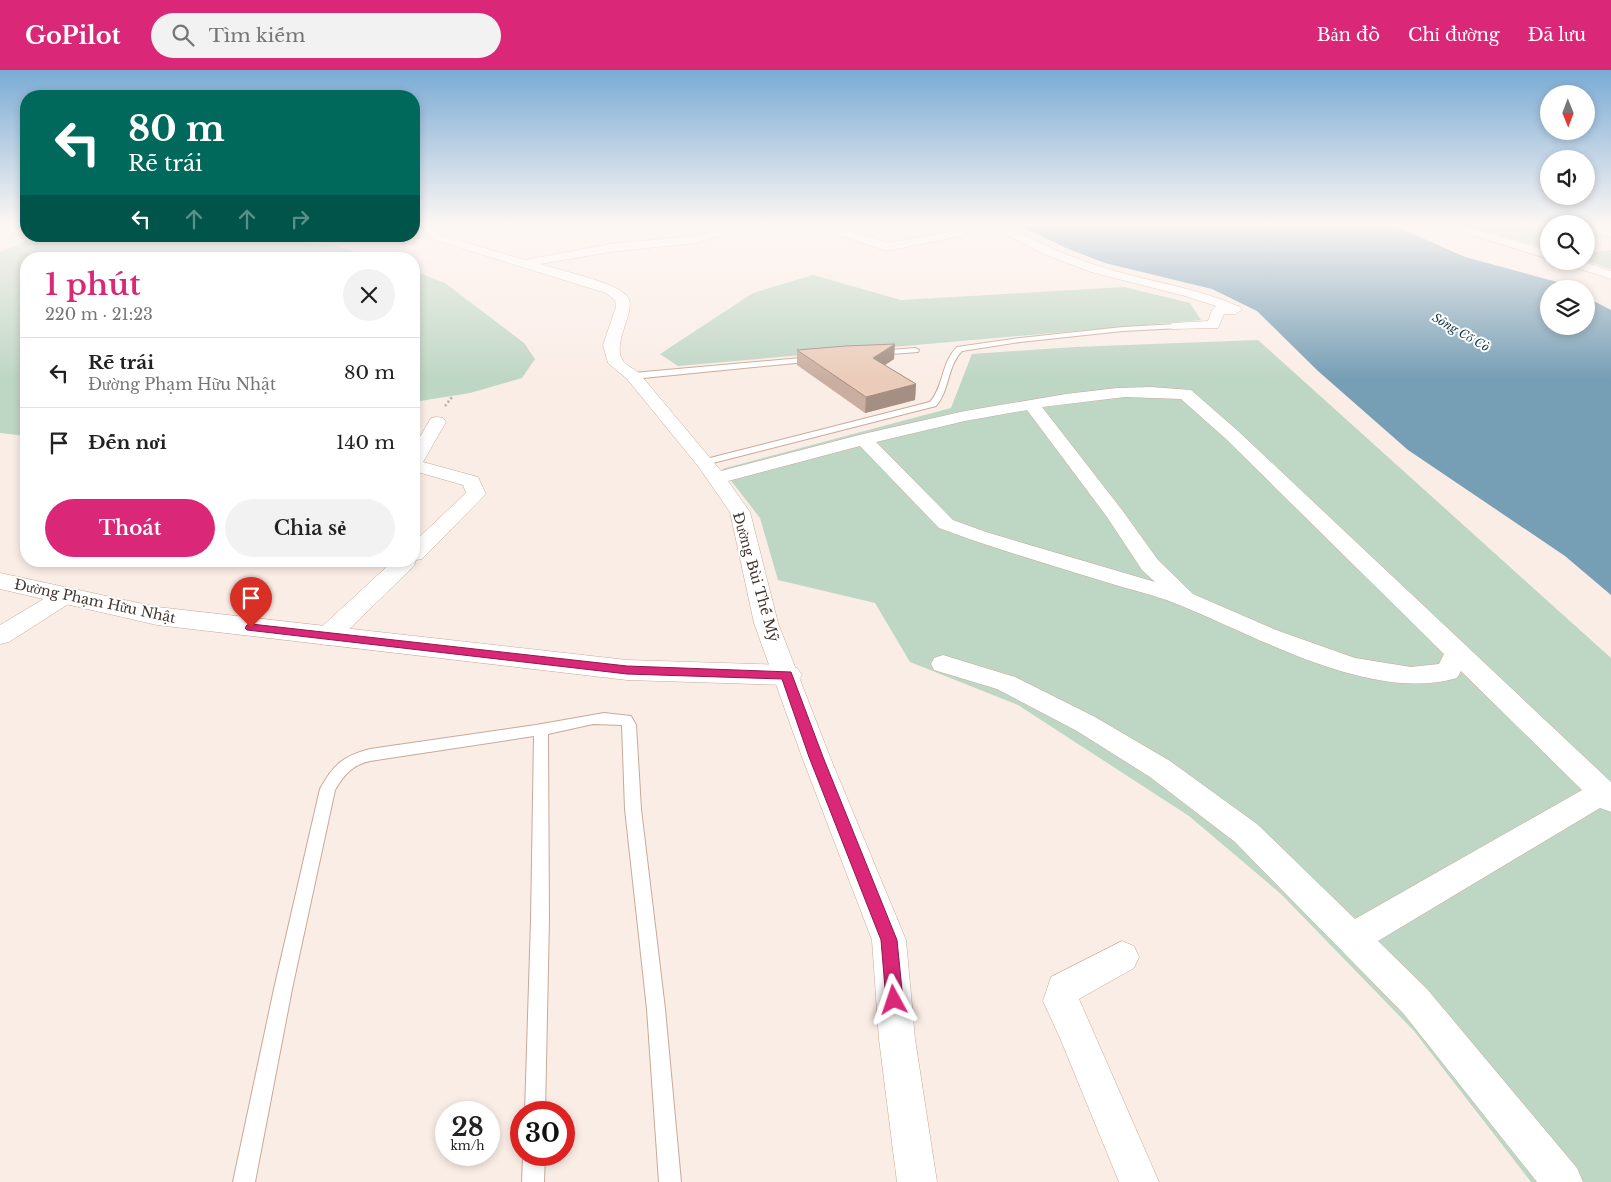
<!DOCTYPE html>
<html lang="vi">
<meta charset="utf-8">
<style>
:root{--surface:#fff;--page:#f2f2f2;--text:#222;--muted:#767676;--line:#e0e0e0;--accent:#db2777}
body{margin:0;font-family:"Libre Baskerville",serif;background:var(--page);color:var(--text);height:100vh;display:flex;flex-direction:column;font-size:19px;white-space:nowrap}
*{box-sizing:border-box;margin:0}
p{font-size:16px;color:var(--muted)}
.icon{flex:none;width:28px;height:28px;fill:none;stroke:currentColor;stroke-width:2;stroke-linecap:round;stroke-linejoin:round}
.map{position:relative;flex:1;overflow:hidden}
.details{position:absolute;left:20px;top:182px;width:400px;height:315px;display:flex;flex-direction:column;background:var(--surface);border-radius:20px;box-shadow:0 2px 8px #0003}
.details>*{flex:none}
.hud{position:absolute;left:20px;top:20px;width:400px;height:152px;border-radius:20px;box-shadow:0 2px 8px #0003;background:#00695c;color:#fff;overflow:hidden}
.needle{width:32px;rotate:179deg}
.controls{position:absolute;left:1540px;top:15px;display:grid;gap:10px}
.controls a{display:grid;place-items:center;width:55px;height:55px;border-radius:50%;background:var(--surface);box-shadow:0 2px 8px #0003;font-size:25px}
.speed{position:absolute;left:435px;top:1031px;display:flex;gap:10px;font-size:25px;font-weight:700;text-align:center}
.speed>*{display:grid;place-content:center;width:65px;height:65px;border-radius:50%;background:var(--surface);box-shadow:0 2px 8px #0003;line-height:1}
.speed small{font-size:12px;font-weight:400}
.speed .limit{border:8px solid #d22;background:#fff;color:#111}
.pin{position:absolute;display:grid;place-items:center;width:42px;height:42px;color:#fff;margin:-51px -21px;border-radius:50% 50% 50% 0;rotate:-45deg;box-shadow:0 0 5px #0007}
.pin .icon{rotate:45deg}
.me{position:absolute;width:55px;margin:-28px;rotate:355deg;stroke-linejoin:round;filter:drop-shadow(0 0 4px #0008)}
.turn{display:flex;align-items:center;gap:18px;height:105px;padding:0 25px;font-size:22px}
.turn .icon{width:65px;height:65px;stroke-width:2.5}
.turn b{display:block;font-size:35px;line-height:42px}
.lanes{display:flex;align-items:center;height:48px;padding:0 25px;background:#0003;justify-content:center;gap:25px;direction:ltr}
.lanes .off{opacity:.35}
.round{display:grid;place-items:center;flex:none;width:52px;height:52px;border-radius:26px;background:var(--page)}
.headline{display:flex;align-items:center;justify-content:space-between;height:85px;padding:0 25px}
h1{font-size:30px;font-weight:600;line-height:38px;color:var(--accent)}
.primary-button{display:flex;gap:10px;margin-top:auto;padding:10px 25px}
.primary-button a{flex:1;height:58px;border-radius:30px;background:var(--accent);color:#fff;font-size:20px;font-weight:600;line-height:58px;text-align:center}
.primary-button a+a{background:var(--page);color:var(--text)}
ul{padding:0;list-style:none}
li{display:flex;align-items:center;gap:15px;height:70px;padding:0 25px;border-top:1px solid var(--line)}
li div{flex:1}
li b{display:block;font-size:19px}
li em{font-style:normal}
header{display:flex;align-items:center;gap:30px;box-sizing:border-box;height:70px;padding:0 25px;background:var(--accent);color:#fff}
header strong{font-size:24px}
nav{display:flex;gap:28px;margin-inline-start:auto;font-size:18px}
.search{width:350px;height:45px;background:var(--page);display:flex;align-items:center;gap:12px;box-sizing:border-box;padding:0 18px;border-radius:28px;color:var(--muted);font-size:19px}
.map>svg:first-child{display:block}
.green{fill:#bed6c4}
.water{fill:#769eb5}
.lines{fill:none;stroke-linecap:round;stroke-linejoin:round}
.service-casing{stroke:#c8a998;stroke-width:2}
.minor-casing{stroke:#c8a998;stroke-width:1}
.tertiary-casing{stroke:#c8a998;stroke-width:1}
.path{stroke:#b9aca5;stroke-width:2.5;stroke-dasharray:2 2.5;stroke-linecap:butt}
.service{fill:#fff;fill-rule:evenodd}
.minor{fill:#fff;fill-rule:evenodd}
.tertiary{fill:#fff;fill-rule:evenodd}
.wall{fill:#caafa0}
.shaded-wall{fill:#a48f82}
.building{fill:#ebccba;stroke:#a48f82}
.route{fill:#db2777;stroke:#8e194d}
.labels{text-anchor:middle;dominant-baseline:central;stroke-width:4;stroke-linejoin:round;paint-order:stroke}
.far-water-label{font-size:12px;font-style:italic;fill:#103446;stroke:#fff}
.street-label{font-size:14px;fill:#42352e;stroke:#fff}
</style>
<header>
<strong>GoPilot</strong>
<div class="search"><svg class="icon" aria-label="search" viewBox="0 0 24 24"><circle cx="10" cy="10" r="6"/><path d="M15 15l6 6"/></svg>Tìm kiếm</div>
<nav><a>Bản đồ</a><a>Chỉ đường</a><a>Đã lưu</a></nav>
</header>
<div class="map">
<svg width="1611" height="1112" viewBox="0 0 1611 1112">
<rect width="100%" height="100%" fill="#faede6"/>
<g class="green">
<path d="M1454,153H1553L1554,154H1549V175L1537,176Z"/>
<path d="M36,166H242L337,176L377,189H26V366L0,363V182Z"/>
<path d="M1611,180V199L1586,191V183Z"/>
<path d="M414,201L445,213L524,273L535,289L522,308L470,323L414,332Z"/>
<path d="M813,205L901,230L1124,217L1190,233L1201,250L678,296L660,284L753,223Z"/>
<path d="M1258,270L1611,588V1112H1531L1414,961L1281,824L1189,746L1018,635L910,592L875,533L778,510L760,448L722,399L951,338L972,284L1075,277Z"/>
</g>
<path class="water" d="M1014,153H1384L1397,157L1465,187L1568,215L1574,219H1549V256H1586V227L1611,240V525L1565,486L1408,380L1318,301L1257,241L1212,219L1105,193L1066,178Z"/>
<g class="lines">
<defs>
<g id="service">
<path d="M1177,254L1181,256L1180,258L1123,261L1020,272L962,281C947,296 950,320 936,336L705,395L700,392L702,390L930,332C944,316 941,293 957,277L1020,268L1123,257Z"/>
<path d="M915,278L919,280L918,282L878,285L874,283L878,281Z"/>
<path d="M813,287H816V291L633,309L629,306L633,303Z"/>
<path d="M604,643L631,646L636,655L641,739L665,939L681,1112H659L647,939L625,739L622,655L593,654L548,664L549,850L545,1042H525L531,850L534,666L370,691C352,695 344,705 335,720L292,919L255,1112H233L274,919L320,719C333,695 343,686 370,679L536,655Z"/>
<path d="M523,1085H545L544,1112H522Z"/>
</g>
<g id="minor">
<path d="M422,153H434L436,161L443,166L525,190L610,174L695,166L739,153H758L696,173L610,182L540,194C561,201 612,211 626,225C640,238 610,272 623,291C626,295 634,299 639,303L721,401L863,364L965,341L1066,324L1117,318L1151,317L1191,320L1238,361L1611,712V742L1600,738L1378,871L1427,919L1577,1098L1583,1112H1537L1403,943L1235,772L1150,707L1077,661L997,619L934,600L931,594L934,588L943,585L1015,607L1095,647L1170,691L1257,754L1355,849L1582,720L1461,601L1457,608C1370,633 1257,566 1177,534C1155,525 1131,520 1109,513C1063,499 1017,485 972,470L939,458L860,376L728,411L750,442L778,553L830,687L906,870L915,969L937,1112H897L879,969L872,870L802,687L754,553L730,442L698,396L627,309L608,293L603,275L616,237L615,230L606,223L435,170L427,165ZM1125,327L1181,329L1226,369L1444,584L1439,594L1411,597L1355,588L1276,560L1193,524L1158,490L1122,440L1042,337ZM1027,340L1107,447L1142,500L1155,512L986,462L953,450L876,372L965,351Z"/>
<path d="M628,153H655C649,158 634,158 628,153Z"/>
<path d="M797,153H828L888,173L961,160L967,163L961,166L887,181L819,158L802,156Z"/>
<path d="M983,153H998C1036,171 1074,190 1115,201C1157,213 1200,219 1240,237L1242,240L1235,244H1224L1218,258L1172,259L1170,256L1172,253L1208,251L1212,240L1216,236L1185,226L1091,202L1044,184Z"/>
<path d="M1433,153H1452L1549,181V189Z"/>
<path d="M1586,155L1611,161V167L1586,161Z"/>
<path d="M1562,191H1581L1611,201V209L1564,194Z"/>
<path d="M437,347L443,348L446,352L423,392L478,407L486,424L422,489L416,490L414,496L335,573L326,575L317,573L314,567L317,561L393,491H414V472L466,423L463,415L414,401V377L431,348Z"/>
<path d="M65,519L73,521L76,526L73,531L9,572L0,574V555L57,521Z"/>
<path d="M1122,871L1134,876L1139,887L1134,898L1079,929L1159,1112H1119L1060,968L1043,931L1051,907Z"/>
</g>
<path id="tertiary" d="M0,503L157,537L627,590L787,595L797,598L802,605L797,612L787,615L627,610L157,555L0,519Z"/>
</defs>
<use href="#service" class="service-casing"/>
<use href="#minor" class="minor-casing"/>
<use href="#tertiary" class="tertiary-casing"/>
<path class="path" d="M445,336L452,327"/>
<use href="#service" class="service"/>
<use href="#minor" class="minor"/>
<use href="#tertiary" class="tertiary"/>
</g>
<path class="wall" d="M797,280L894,289L885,295L916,314L915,330L865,343L797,295Z"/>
<g class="shaded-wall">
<path d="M895,274L894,289L873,303V288Z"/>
<path d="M916,314L915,330L865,343L866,327Z"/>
</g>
<path class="building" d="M895,274L873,288L916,314L866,327L797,280L846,276Z"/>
<linearGradient id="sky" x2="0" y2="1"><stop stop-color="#7aabd4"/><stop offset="0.5" stop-color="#fdf7f4"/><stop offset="1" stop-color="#fdf7f4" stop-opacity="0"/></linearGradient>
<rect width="1611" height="309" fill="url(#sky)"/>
<path class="route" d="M251,554L627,596L791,602L823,687L897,870L903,930L900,935L894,938L888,935L886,930L881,870L809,687L782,609L627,604L247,560L245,558L247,555Z"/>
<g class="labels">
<g class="far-water-label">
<text transform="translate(1461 262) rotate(30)">Sông Cổ Cò</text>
</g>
<g class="street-label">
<text transform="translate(756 507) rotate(74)">Đường Bùi Thế Mỹ</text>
<text transform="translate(95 531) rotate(12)">Đường Phạm Hữu Nhật</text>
</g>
</g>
</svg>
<div class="controls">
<a><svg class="needle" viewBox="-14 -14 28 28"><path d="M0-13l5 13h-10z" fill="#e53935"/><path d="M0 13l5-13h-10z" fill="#767676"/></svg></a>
<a><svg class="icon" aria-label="sound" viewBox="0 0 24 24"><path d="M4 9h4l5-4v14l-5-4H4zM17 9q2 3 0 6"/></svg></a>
<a><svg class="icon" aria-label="search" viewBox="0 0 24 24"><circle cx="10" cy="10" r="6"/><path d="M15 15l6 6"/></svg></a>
<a><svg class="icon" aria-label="layers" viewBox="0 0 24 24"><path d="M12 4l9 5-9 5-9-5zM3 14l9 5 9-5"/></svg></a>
</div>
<div class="speed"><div>28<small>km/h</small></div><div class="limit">30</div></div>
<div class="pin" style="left:251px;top:558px;background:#d93025"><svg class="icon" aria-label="arrive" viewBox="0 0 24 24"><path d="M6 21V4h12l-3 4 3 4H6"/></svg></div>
<svg class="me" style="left:894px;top:930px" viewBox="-20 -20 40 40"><path d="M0-17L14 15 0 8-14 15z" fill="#db2777" stroke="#fff" stroke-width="4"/></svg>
<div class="hud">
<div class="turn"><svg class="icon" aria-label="left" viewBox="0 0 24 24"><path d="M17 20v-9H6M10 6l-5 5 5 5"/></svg><div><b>80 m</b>Rẽ trái</div></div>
<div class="lanes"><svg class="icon" aria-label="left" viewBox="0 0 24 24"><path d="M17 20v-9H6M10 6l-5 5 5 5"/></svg><svg class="icon off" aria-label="ahead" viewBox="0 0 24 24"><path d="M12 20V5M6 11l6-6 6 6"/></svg><svg class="icon off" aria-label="ahead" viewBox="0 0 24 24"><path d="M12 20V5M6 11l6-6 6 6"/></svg><svg class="icon off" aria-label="right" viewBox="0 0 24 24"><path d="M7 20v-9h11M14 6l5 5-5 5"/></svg></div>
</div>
<section class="details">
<div class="headline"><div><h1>1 phút</h1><p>220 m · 21:23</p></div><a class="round"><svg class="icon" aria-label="close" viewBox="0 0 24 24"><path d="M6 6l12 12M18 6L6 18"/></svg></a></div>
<ul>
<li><svg class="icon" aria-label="left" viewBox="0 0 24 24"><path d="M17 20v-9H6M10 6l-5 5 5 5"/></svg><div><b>Rẽ trái</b><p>Đường Phạm Hữu Nhật</p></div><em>80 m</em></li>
<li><svg class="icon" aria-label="arrive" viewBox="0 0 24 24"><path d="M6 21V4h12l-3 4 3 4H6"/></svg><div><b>Đến nơi</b></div><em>140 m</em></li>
</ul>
<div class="primary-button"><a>Thoát</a><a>Chia sẻ</a></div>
</section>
</div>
